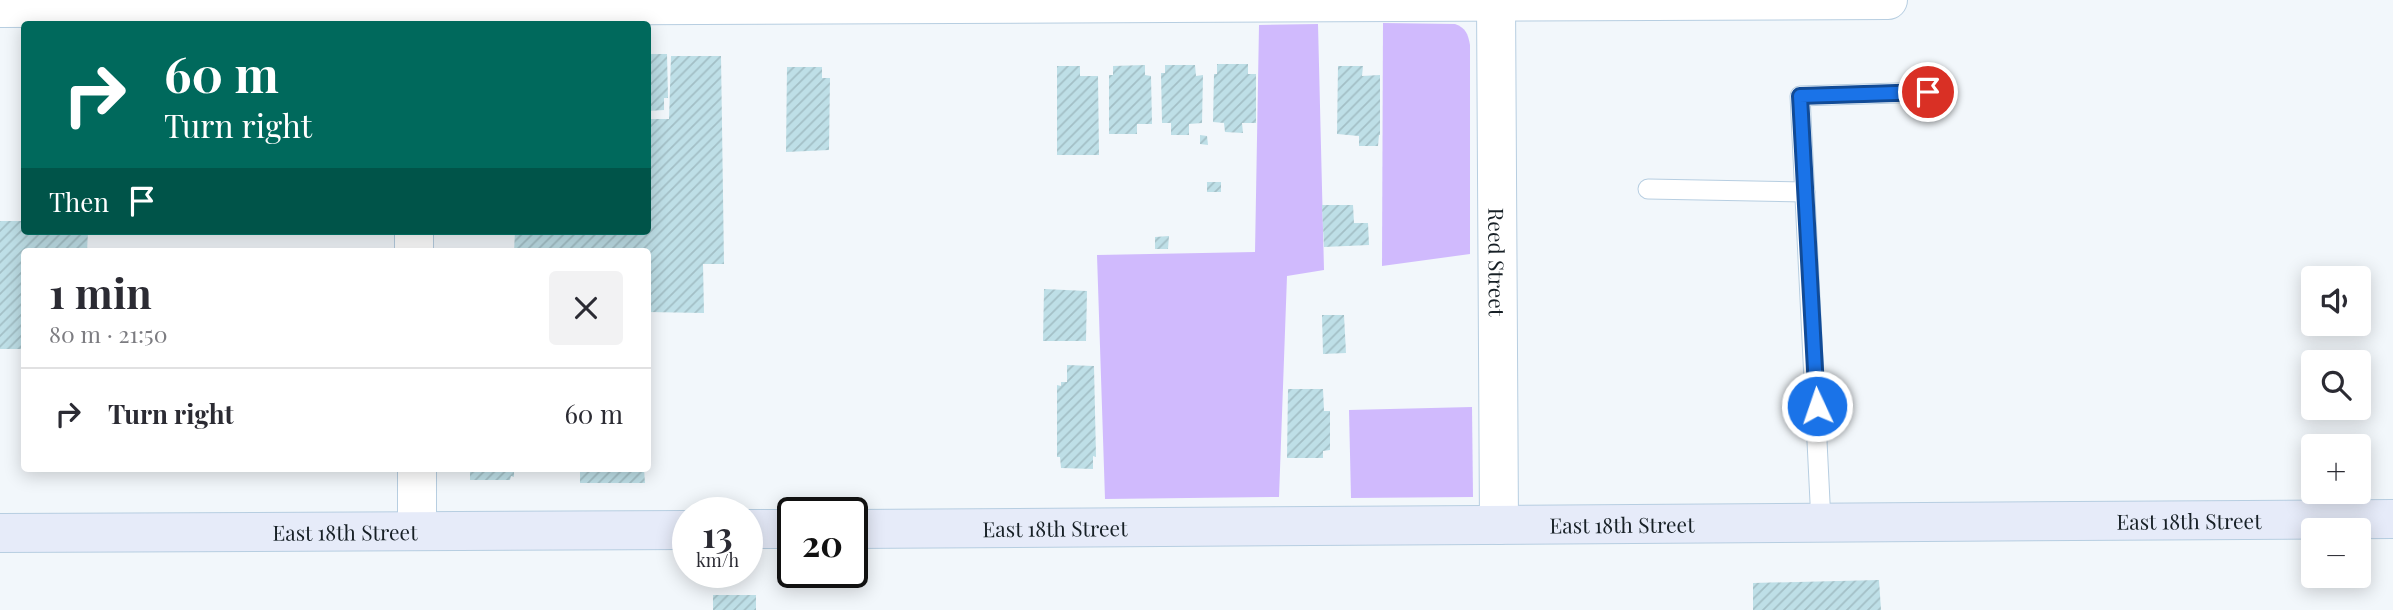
<!DOCTYPE html>
<meta charset="utf-8">
<style>
:root{--surface:#fff;--page:#f2f2f3;--text:#2b2b33;--muted:#7c7c81;--line:#e1e1e2}
body{margin:0;font-family:"Playfair Display",serif;background:var(--page);color:var(--text);height:100vh;display:flex;flex-direction:column;font-size:26px;white-space:nowrap}
*{box-sizing:border-box;margin:0}
p{font-size:23px;color:var(--muted)}
.icon{flex:none;width:38px;height:38px;fill:none;stroke:currentColor;stroke-width:2;stroke-linecap:round;stroke-linejoin:round}
.map{position:relative;flex:1;overflow:hidden}
.panel{position:absolute;left:21px;top:248px;width:630px;height:224px;display:flex;flex-direction:column;background:var(--surface);border-radius:7px;box-shadow:0 4px 18px #0003}
.panel>*{flex:none}
.top-card{position:absolute;left:21px;top:21px;width:630px;height:214px;border-radius:7px;box-shadow:0 4px 18px #0003;background:#00695c;color:#fff;overflow:hidden}
.fabs{position:absolute;left:2301px;top:266px;display:grid;gap:14px}
.fabs a{display:grid;place-items:center;width:70px;height:70px;border-radius:7px;background:var(--surface);box-shadow:0 4px 18px #0003;font-size:35px}
.speed{position:absolute;left:672px;top:497px;display:flex;gap:14px;font-size:35px;font-weight:700;text-align:center}
.speed>*{display:grid;place-content:center;width:91px;height:91px;border-radius:50%;background:var(--surface);box-shadow:0 4px 18px #0003;line-height:1}
.speed small{font-size:18px;font-weight:400}
.speed .limit{border:4px solid #111;border-radius:10px;background:#fff;color:#111}
.pin{position:absolute;display:grid;place-items:center;width:60px;height:60px;color:#fff;margin:-30px;border:4px solid #fff;border-radius:50%;box-shadow:0 2px 7px #0007}
.me{position:absolute;width:77px;margin:-38px;rotate:357deg;stroke-linejoin:round;filter:drop-shadow(0 0 5px #0008)}
.turn{display:flex;align-items:center;gap:24px;height:147px;padding:0 28px;font-size:32px}
.turn .icon{width:91px;height:91px;stroke-width:2.5}
.turn b{display:block;font-size:49px;line-height:60px}
.then{display:flex;align-items:center;height:66px;padding:0 28px;background:#0003;gap:14px;font-size:26px}
.round{display:grid;place-items:center;flex:none;width:74px;height:74px;border-radius:7px;background:var(--page)}
.head{display:flex;align-items:center;justify-content:space-between;height:119px;padding:0 28px}
h1{font-size:42px;font-weight:700;line-height:52px}
ul{padding:0;list-style:none}
li{display:flex;align-items:center;gap:21px;height:91px;padding:0 28px;border-top:2px solid var(--line)}
li div{flex:1}
li b{display:block;font-size:26px}
li em{font-style:normal}
.map>svg:first-child{display:block}
.grass{fill:#d0bafd}
.building{fill:url(#building-hatch)}
.lines{fill:none;stroke-linecap:round;stroke-linejoin:round}
.service-casing{stroke:#b7cee1;stroke-width:21}
.minor-casing{stroke:#b7cee1;stroke-width:40}
.secondary-casing{stroke:#b7cee1;stroke-width:40}
.service{stroke:#fff;stroke-width:19}
.minor{stroke:#fff;stroke-width:38}
.secondary{stroke:#e6ebf9;stroke-width:38}
.route-casing{stroke:#114b97;stroke-width:18}
.route{stroke:#1a73e8;stroke-width:12}
.labels{text-anchor:middle;dominant-baseline:central;stroke-width:6;stroke-linejoin:round;paint-order:stroke}
.street-label{font-size:21px;fill:#172026;stroke:#fff}
</style>
<div class="map">
<svg width="2393" height="610" viewBox="0 0 2393 610">
<defs>
<pattern id="building-hatch" width="6" height="6" patternUnits="userSpaceOnUse" patternTransform="scale(1.75)"><rect width="6" height="6" fill="#bedfe7"/><path d="M-1 1l2-2M0 6l6-6M5 7l2-2" fill="none" stroke="#a3bfc6"/></pattern>
</defs>
<rect width="100%" height="100%" fill="#f2f7fb"/>
<g class="grass">
<path d="M1383,23L1455,24C1466,28 1468,34 1470,45V254L1382,266Z"/>
<path d="M1318,24L1324,270L1287,276L1279,497L1105,499L1097,255L1255,252L1259,25Z"/>
<path d="M1472,407L1473,497L1351,498L1349,410Z"/>
</g>
<g class="building">
<path d="M648,54H667L668,98H664V110L648,111Z"/>
<path d="M671,56H721L724,264H703L704,313L648,312V252H514L515,231H648V119H669Z"/>
<path d="M1217,64H1248V74H1256V123H1242L1243,133L1225,132L1224,123L1213,122L1214,74H1217Z"/>
<path d="M1145,65V75L1151,76L1152,124H1137V134H1109V75H1113V66Z"/>
<path d="M1165,65H1195L1196,76L1203,75L1202,123L1189,124V135H1171V123H1162L1161,73H1165Z"/>
<path d="M1057,66H1080V76H1098L1099,155H1057Z"/>
<path d="M1338,66H1363L1362,76L1380,75V135H1379L1378,146H1359V136L1337,134Z"/>
<path d="M787,67H822V78H830L829,150L786,152Z"/>
<path d="M1200,135L1207,136L1208,145L1200,144Z"/>
<rect x="1207" y="182" width="14" height="10"/>
<path d="M1322,205H1353L1354,223H1368L1369,245L1324,247Z"/>
<path d="M0,221H24V231H88L87,252H24V349H0Z"/>
<path d="M1169,236L1168,249H1155V237Z"/>
<path d="M1044,289L1087,291L1086,341H1043Z"/>
<path d="M1322,315H1344L1346,353L1323,354Z"/>
<path d="M1067,365L1094,366L1096,457L1093,456V469L1061,468L1060,457H1057V385L1061,386V382H1067Z"/>
<path d="M1288,389H1323L1324,411H1330V450L1323,451V458H1287Z"/>
<path d="M470,469H514V477L511,476L510,480H470Z"/>
<path d="M580,469H644L645,483H580Z"/>
<path d="M1879,580L1881,610H1753V583Z"/>
<rect x="713" y="595" width="43" height="15"/>
</g>
<g class="lines">
<defs>
<g id="service">
<path d="M1648,189L1805,192"/>
<path d="M1821,522L1800,96L1928,92"/>
</g>
<g id="minor">
<path id="s1" d="M1496,0L1499,525"/>
<path d="M0,8L1888,0"/>
<path d="M414,231V252"/>
<path d="M417,469V531"/>
</g>
<g id="secondary">
<path d="M747,529H793"/>
<path id="s2" d="M852,529L2393,519"/>
<path id="s3" d="M0,533L688,530"/>
</g>
</defs>
<use href="#service" class="service-casing"/>
<use href="#minor" class="minor-casing"/>
<use href="#secondary" class="secondary-casing"/>
<use href="#service" class="service"/>
<use href="#minor" class="minor"/>
<use href="#secondary" class="secondary"/>
</g>
<g class="lines">
<defs>
<path id="route" d="M1817,406L1800,96L1928,92"/>
</defs>
<use href="#route" class="route-casing"/>
<use href="#route" class="route"/>
</g>
<g class="labels">
<g class="street-label">
<text stroke="none"><textPath href="#s1" startOffset="262">Reed Street</textPath></text>
<text stroke="none"><textPath href="#s2" startOffset="1337">East 18th Street</textPath></text>
<text stroke="none"><textPath href="#s2" startOffset="770">East 18th Street</textPath></text>
<text stroke="none"><textPath href="#s2" startOffset="203">East 18th Street</textPath></text>
<text stroke="none"><textPath href="#s3" startOffset="345">East 18th Street</textPath></text>
</g>
</g>
</svg>
<div class="fabs">
<a><svg class="icon" aria-label="sound" viewBox="0 0 24 24"><path d="M4 9h4l5-4v14l-5-4H4zM17 9q2 3 0 6"/></svg></a>
<a><svg class="icon" aria-label="search" viewBox="0 0 24 24"><circle cx="10" cy="10" r="6"/><path d="M15 15l6 6"/></svg></a>
<a>+</a>
<a>−</a>
</div>
<div class="speed"><div>13<small>km/h</small></div><div class="limit">20</div></div>
<div class="pin" style="left:1928px;top:92px;background:#d93025"><svg class="icon" aria-label="arrive" viewBox="0 0 24 24"><path d="M6 21V4h12l-3 4 3 4H6"/></svg></div>
<svg class="me" style="left:1817px;top:406px" viewBox="-20 -20 40 40"><circle r="17" fill="#1a73e8" stroke="#fff" stroke-width="3"/><path d="M0-11L8 9 0 5-8 9z" fill="#fff"/></svg>
<div class="top-card">
<div class="turn"><svg class="icon" aria-label="right" viewBox="0 0 24 24"><path d="M7 20v-9h11M14 6l5 5-5 5"/></svg><div><b>60 m</b>Turn right</div></div>
<div class="then">Then<svg class="icon" aria-label="arrive" viewBox="0 0 24 24"><path d="M6 21V4h12l-3 4 3 4H6"/></svg></div>
</div>
<section class="panel">
<div class="head"><div><h1>1 min</h1><p>80 m · 21:50</p></div><a class="round"><svg class="icon" aria-label="close" viewBox="0 0 24 24"><path d="M6 6l12 12M18 6L6 18"/></svg></a></div>
<ul>
<li><svg class="icon" aria-label="right" viewBox="0 0 24 24"><path d="M7 20v-9h11M14 6l5 5-5 5"/></svg><div><b>Turn right</b></div><em>60 m</em></li>
</ul>
</section>
</div>
